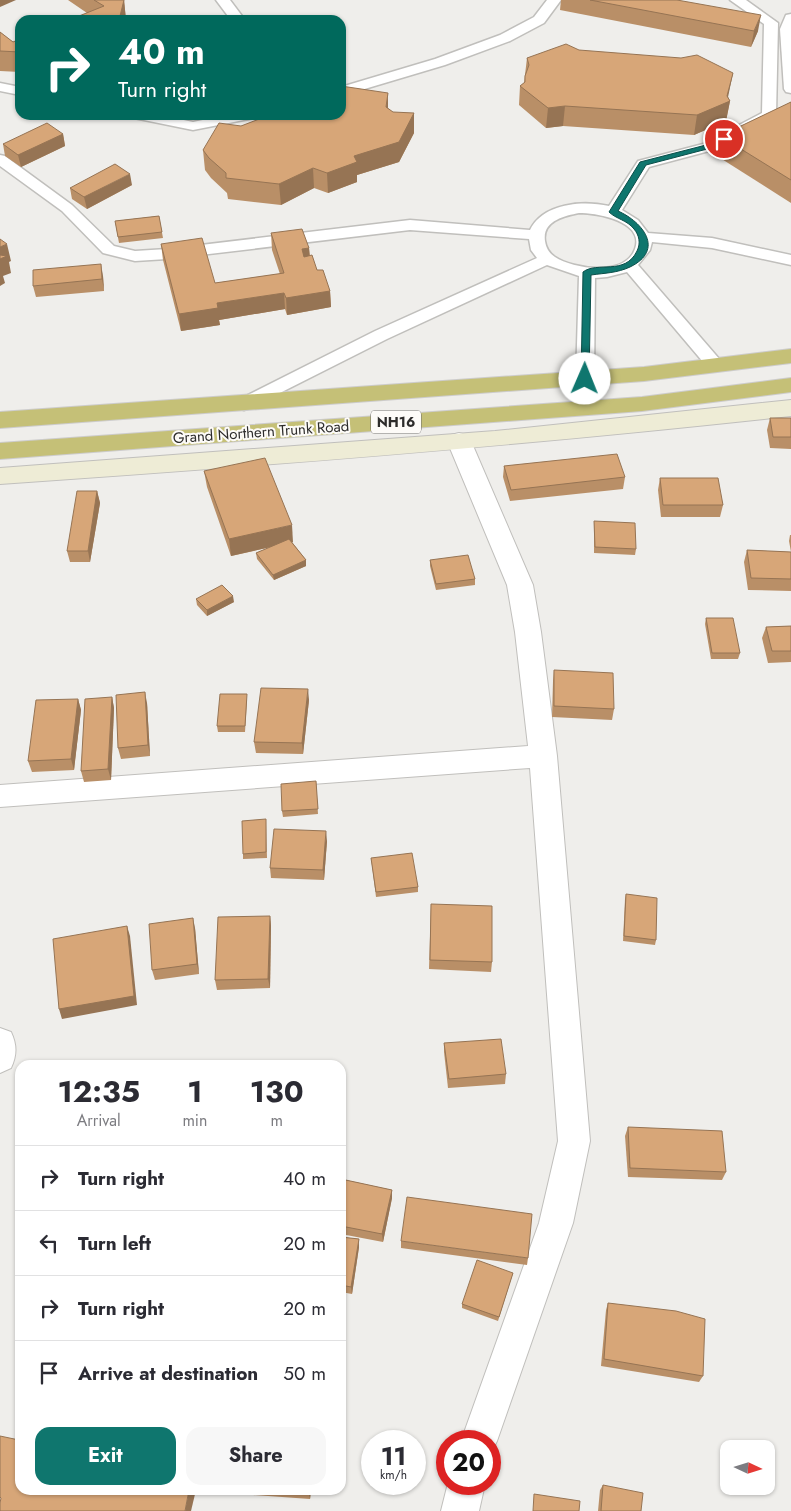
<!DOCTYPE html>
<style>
:root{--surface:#fff;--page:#f7f7f7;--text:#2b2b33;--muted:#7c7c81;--line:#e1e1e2;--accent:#0f766e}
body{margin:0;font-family:Jost,sans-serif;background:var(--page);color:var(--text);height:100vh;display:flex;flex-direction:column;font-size:19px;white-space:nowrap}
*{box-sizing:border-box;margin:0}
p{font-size:16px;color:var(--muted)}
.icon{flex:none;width:28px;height:28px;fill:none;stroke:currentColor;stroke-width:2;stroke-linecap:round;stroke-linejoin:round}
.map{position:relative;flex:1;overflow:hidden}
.sheet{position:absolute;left:15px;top:1060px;width:331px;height:435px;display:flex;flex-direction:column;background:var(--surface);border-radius:15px;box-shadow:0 1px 4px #0004}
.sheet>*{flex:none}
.hud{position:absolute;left:15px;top:15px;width:331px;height:105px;border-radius:15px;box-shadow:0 1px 4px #0004;background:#00695c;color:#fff;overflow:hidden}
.needle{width:32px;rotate:94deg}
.buttons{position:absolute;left:720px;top:1440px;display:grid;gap:10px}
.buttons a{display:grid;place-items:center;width:55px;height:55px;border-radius:10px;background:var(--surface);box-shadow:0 1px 4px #0004;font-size:25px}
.speed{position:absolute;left:361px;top:1430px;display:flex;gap:10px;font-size:25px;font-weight:700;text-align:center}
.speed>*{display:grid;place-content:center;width:65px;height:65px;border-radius:50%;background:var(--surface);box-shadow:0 1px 4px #0004;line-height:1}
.speed small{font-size:12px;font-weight:400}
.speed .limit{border:8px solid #d22;background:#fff;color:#111}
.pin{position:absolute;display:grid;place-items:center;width:42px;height:42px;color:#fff;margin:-21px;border:2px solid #fff;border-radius:50%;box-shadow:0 1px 5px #0007}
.me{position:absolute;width:55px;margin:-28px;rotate:1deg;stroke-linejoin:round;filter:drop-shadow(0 0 4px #0008)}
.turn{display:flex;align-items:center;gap:18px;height:105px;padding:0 20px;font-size:22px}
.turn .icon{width:65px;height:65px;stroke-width:2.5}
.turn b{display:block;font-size:35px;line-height:42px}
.eta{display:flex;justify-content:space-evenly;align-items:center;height:85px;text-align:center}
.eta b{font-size:30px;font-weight:700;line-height:35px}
.action{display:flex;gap:10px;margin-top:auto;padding:10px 20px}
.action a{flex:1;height:58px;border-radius:15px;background:var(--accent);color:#fff;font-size:20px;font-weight:700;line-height:58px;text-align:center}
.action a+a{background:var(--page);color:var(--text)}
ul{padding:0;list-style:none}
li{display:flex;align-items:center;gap:15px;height:65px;padding:0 20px;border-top:1px solid var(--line)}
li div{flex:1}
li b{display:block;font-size:19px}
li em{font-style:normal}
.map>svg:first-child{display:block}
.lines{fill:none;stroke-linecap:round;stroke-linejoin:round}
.lane-casing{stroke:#c0bfbc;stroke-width:3}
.street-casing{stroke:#c0bfbc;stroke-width:2}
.secondary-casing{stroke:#c0bfbc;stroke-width:2}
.highway-casing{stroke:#cdcccc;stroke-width:2}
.lane{fill:#fff;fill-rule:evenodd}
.street{fill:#fff;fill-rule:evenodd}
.secondary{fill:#eeecd6;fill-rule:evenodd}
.highway{fill:#c5c077;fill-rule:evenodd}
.wall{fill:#b98f67}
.shaded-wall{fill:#967454}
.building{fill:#d7a678;stroke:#967454}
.route{fill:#0f766e;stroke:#0a4d48}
.labels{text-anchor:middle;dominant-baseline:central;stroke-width:4;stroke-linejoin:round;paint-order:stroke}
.shield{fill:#fdfbf8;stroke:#6b6a68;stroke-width:1}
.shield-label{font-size:14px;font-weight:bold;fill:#2d2c2b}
.street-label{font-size:15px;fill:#2d2c2b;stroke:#fdfbf8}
</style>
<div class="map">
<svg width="791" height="1511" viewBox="0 0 791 1511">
<rect width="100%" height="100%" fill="#efeeeb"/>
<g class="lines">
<defs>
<g id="lane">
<path d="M216,0H230L245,20H231Z"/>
<path d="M547,0H561L544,23L510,41L445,65L341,96V87L435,59L500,35L534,17Z"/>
<path d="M730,0H746L778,23L776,115L774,118L713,150L649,167L622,210L638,220L648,233L712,238L791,255V265L712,248L652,242L650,250L638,265L721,361L724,365L721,369L715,371L709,369L627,272L607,277L595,278L594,379L591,383L585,385L579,383L576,379L579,276L547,265L387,339L250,408L244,410L238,408L235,404L238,400L375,331L537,258L531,250L529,239L410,230L167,259L135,261L103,253L62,211L0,166V155L5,156L72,205L114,246L135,251L167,249L410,220L530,230C543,203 583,200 609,206L638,161L703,144L762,113L764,24ZM579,213C597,213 645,221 635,249C625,277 573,269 555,257C549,253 546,248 545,241C542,221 564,216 579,213Z"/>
<path d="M791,14V93L786,92L784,89L780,29L786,15Z"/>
<path d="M0,83L20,87V95L0,91Z"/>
<path d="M132,115H160L193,122L227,115H256L254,118L249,119L193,130L134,118Z"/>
</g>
<g id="street">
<path d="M459,433L467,435L471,441L533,585L541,632L557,756L590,1141L573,1223L497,1441L490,1455V1441H461L539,1223L558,1141L530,768L0,807V785L528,746L515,632L507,585L447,441L451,435Z"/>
<path d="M0,1028L11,1032C17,1045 17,1055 11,1068L0,1073Z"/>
<path d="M448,1483L485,1484L479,1511H441Z"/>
</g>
<path id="secondary" d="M791,400V416C528,445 264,466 0,484V468L495,431Z"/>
<g id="highway">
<path d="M791,349V363L644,381L0,428V412L644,367Z"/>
<path d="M791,378V392L642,411L0,459V443L642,397Z"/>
</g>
</defs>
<use href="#lane" class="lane-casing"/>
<use href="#street" class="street-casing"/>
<use href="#secondary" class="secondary-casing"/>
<use href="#highway" class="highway-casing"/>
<use href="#lane" class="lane"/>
<use href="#street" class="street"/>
<use href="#secondary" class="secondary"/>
<use href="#highway" class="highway"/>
</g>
<g class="wall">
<path d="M68,0H124L126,20H69L87,13Z"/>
<path d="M561,0H677L758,31L751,47L560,10Z"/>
<path d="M0,32L13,42L20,39V72L0,71Z"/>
<path d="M579,50L728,97L730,101L726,121L694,135L563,126L546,128L519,105L520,86L524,83L527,58Z"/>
<path d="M388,93V108L414,133L399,162L357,175V182L328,193L314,188L281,205L228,199L227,193L211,178L205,170L203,150L241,126L261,119L260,115H341Z"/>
<path d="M791,102V203L717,156L720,136Z"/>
<path d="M63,134L65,146L21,167L5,156L3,144Z"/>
<path d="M132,185L87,209L72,199L70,188Z"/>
<path d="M159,216L163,238L119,243L115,221Z"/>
<path d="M271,233L309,248L310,256L317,270L330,291L331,307L287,315L285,309L219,320L220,325L181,331L163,260L161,244L215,283L280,274L272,250Z"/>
<path d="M103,276L104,291L36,297L33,286Z"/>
<path d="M770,418H791V449L770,448L767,430Z"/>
<path d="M504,466L625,477L623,489L510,501L503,477Z"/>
<path d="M204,471L293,542H292L306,560V566L274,580L257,559L256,553L271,547L231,556L207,487Z"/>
<path d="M660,478L723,505L720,517H661L658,490Z"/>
<path d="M97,491L100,503L90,562H70L67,551Z"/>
<path d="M594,521L636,549L635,555L594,553Z"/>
<path d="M790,535H791V591L748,590L744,562L747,550L791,552L789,541Z"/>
<path d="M430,560L475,579V585L436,590L430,566Z"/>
<path d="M196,599L234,602L207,616L197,605Z"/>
<path d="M706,618L740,653L738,659H711L705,624Z"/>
<path d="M791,626V662L768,663L762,638L766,627Z"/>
<path d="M554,670L614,709L612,720L552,717L553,681Z"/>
<path d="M112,697L114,708L111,780L84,782L81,771Z"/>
<path d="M78,699L81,710L74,770L32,772L28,761Z"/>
<path d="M247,700L245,732H218L217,726Z"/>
<path d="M309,700L303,754L256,753L254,742Z"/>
<path d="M147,703L150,756L121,759L118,748Z"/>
<path d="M316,781L318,814L283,817L282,811Z"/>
<path d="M266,819L267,858L243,859V854Z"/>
<path d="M327,841L324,880L271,878L270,868Z"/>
<path d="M371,858L418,887V892L376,897Z"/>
<path d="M626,894L656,940L655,945L623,941L625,899Z"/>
<path d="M431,904L492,962L491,972L429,969Z"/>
<path d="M270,916L271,926L270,988L217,990L215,980Z"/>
<path d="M195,928L199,974L155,980L152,970Z"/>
<path d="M444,1043L506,1074L505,1084L448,1088L444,1052Z"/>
<path d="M628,1127L726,1172L722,1180L628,1177L625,1136Z"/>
<path d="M341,1179L392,1190V1198L383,1242L341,1234Z"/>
<path d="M341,1237L359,1239V1247L352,1294L341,1292Z"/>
<path d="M401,1241L528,1258L527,1265L401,1248Z"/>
<path d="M513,1273L498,1321L462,1308V1304Z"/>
<path d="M608,1303L703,1376L699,1382L601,1366L606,1310Z"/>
<path d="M603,1485L641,1511H598L600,1490Z"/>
<path d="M251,1490H311L310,1499L253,1495Z"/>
</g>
<g class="shaded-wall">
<path d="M0,0H16L0,7Z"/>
<path d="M124,0L126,20H119Z"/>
<path d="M761,15L758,31L751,47L754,31Z"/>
<path d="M733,73L727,102L730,101L726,121L694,135L697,115Z"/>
<path d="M388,93V113L386,107Z"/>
<path d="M565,106L563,126L546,128L548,108Z"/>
<path d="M414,113V133L399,162L357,175V182L328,193L327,173L354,156Z"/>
<path d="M63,134L65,146L21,167L18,155Z"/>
<path d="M313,168L314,188L281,205L279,184Z"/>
<path d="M130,174L132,185L87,209L84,197Z"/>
<path d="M7,244L11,261L9,262L11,273L3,276L5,283L0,286V247Z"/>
<path d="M309,248L310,264L303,266L302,249Z"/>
<path d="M101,264L103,276L104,291L102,279Z"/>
<path d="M330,291L331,307L287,315L286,298Z"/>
<path d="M284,293L285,309L219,320L220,325L181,331L179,314L217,303Z"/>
<path d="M97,491L100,503L90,562L88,551Z"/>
<path d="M292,525L293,542L231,556L229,539Z"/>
<path d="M306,560V566L274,580L273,575Z"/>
<path d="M233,596L234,602L207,616V610Z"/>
<path d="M308,689L309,700L303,754L302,743Z"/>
<path d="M145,692L147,703L150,756L148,745Z"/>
<path d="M112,697L114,708L111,780L108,769Z"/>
<path d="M78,699L81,710L74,770L71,759Z"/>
<path d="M326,831L327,841L324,880L323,870Z"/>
<path d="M270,916L271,926L270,988L268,979Z"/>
<path d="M193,918L195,928L199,974L197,964Z"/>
<path d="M127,926L130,936L137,1005L62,1019L59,1009Z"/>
<path d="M392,1190V1198L383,1242L382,1234Z"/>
<path d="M359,1239V1247L352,1294L351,1287Z"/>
<path d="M189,1490H196L191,1511H185Z"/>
<path d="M310,1490H311L310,1499L309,1494Z"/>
</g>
<g class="building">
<path d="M94,0H124L119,20H69L104,6Z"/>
<path d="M590,0H677L761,15L754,31Z"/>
<path d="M0,32L13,42L20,39V52L0,51Z"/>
<path d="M566,44L579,50L681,58L697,55L733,73L727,96L730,101L697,115L565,106L548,108L520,86L525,82V76L529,65L527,58Z"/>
<path d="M341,86L388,93L386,107L393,112L414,113L399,142L354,156L357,162L327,173L313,168L279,184L226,178V173L209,158L203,150L219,123L241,126L267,116L266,115H341Z"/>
<path d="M791,102V180L720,136Z"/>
<path d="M47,123L63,134L18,155L3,144Z"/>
<path d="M115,164L130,174L84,197L70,188Z"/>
<path d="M159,216L162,232L118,237L115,221Z"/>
<path d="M302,229L309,248L302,249L304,257L312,255L317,270H323L330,291L286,298L284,293L217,303L218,308L179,314L161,244L202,238L215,283L284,273L271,233Z"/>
<path d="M0,239L7,244L0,247Z"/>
<path d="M0,255L7,256L0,259Z"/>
<path d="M101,264L102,279L33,286V270Z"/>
<path d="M770,418H791V437H773Z"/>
<path d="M617,454L625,477L511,490L504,466Z"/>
<path d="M265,458L292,525L229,539L204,471Z"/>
<path d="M660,478H718L723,505H663Z"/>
<path d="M77,491H97L88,551H67Z"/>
<path d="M594,521L635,523L636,549L595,547Z"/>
<path d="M289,539L306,560L273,575L256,553Z"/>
<path d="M747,550L791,552V579L751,578Z"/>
<path d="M468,555L475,579L436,584L430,560Z"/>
<path d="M222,585L233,596L207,610L196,599Z"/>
<path d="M706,618H733L740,653H712Z"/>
<path d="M791,626V651H772L766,627Z"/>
<path d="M554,670L613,673L614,709L554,706Z"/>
<path d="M261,688L308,689L302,743L254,742Z"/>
<path d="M145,692L148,745L118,748L116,695Z"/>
<path d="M220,694H247L245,726H217Z"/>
<path d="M112,697L108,769L81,771L85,699Z"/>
<path d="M78,699L71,759L28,761L36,700Z"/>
<path d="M316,781L318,809L282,811L281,784Z"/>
<path d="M266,819V852L243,854L242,821Z"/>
<path d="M274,829L326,831L323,870L270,868Z"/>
<path d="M412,853L418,887L376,892L371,858Z"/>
<path d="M626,894L657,898L656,940L624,936Z"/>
<path d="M431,904L492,906V962L430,960Z"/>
<path d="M270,916L268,979L215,980L218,917Z"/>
<path d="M193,918L197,964L152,970L149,924Z"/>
<path d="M127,926L134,996L59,1009L53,939Z"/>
<path d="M501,1039L506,1074L449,1079L444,1043Z"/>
<path d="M628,1127L722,1131L726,1172L630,1168Z"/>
<path d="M341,1179L392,1190L382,1234L341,1226Z"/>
<path d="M407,1197L532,1214L528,1258L401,1241Z"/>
<path d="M341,1237L359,1239L351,1287L341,1285Z"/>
<path d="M477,1260L513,1273L499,1317L462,1304Z"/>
<path d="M608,1303L676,1311L705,1319L703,1376L604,1359Z"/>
<path d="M0,1436L19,1440L20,1436V1490H189L185,1511H0V1503L1,1498L0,1497Z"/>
<path d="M603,1485L643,1493L641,1511H601Z"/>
<path d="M259,1490H310L309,1494Z"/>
<path d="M534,1494L580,1501L579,1511H533Z"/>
</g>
<path class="route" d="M721,137L727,139L711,148L646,165L618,211C643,222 665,250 630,267C617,273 605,273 591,275L589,379L585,382L581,381L583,272C597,261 625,276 637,251C641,243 639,235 634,229C627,220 616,219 609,212L640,162L706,145Z"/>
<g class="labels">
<rect class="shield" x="371" y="410.5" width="50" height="23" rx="4"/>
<g class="shield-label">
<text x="396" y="422">NH16</text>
</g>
<g class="street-label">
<text transform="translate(261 432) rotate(-4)">Grand Northern Trunk Road</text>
</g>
</g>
</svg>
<div class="buttons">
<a><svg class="needle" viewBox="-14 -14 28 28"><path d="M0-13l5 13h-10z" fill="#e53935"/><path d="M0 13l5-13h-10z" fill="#7c7c81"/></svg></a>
</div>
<div class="speed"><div>11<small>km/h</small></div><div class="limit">20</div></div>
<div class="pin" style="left:724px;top:139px;background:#d93025"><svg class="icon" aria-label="arrive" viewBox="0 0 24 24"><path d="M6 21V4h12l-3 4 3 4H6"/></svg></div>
<svg class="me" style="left:585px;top:379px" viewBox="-20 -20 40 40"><circle r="19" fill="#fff"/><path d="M0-13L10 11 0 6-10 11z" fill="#0f766e"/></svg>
<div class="hud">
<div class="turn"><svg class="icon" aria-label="right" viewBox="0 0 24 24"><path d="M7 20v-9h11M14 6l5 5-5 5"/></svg><div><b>40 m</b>Turn right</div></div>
</div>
<section class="sheet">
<div class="eta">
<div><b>12:35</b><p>Arrival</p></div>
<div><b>1</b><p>min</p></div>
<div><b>130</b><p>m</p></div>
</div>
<ul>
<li><svg class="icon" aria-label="right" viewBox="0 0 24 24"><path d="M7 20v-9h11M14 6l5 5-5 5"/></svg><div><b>Turn right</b></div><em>40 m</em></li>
<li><svg class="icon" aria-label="left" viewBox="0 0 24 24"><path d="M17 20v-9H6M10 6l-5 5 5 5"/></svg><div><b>Turn left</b></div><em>20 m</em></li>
<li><svg class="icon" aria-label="right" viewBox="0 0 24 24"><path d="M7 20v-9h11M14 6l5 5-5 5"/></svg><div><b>Turn right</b></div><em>20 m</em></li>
<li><svg class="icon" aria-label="arrive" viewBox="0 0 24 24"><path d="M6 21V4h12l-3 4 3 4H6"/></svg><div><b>Arrive at destination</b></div><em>50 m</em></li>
</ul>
<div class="action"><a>Exit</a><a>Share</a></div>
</section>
</div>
